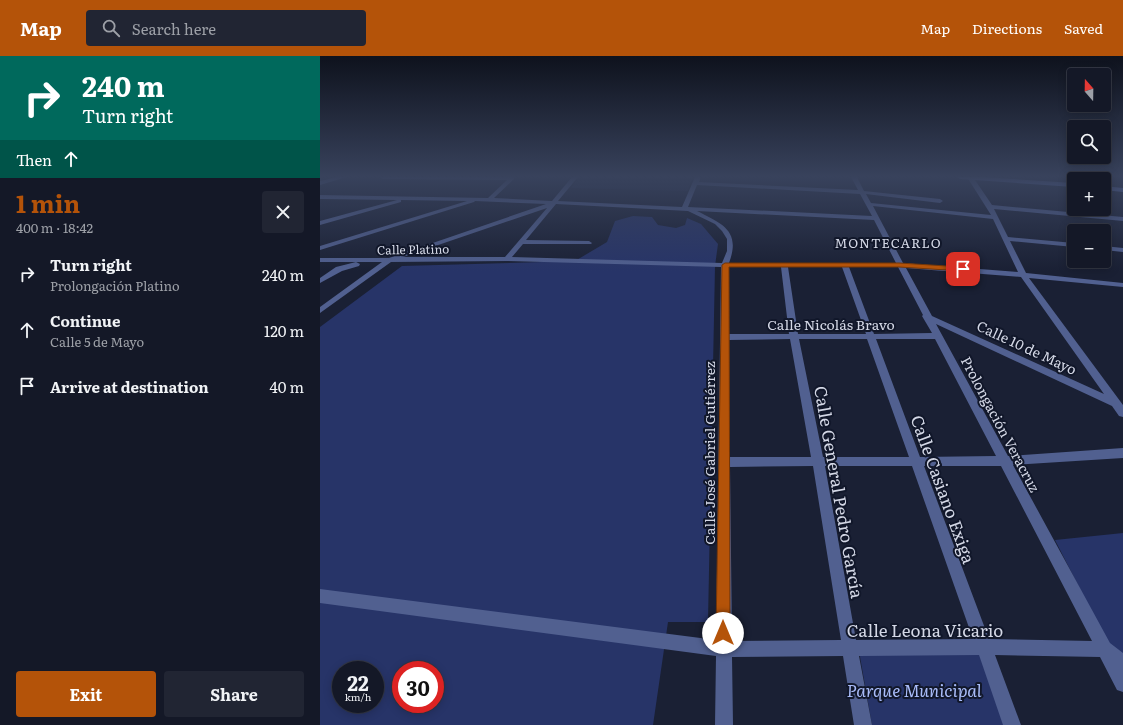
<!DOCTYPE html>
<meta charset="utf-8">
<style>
:root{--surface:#141827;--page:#212533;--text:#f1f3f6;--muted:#9da0a7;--line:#333744;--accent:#b45309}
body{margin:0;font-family:Literata,serif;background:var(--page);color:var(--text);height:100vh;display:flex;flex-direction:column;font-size:15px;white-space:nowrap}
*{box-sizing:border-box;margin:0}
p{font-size:13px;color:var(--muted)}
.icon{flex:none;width:22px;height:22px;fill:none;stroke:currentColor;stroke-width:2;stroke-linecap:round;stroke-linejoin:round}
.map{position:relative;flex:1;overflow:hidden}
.side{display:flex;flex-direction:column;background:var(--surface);width:320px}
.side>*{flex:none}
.banner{background:#00695c;color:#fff;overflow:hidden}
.needle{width:26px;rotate:340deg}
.tools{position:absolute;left:747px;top:12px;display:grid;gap:8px}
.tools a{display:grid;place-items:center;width:44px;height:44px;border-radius:4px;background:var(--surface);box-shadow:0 2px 10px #0003,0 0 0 1px var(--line);font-size:20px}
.speed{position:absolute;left:12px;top:605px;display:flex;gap:8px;font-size:20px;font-weight:700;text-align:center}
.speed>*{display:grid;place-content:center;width:52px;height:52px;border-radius:50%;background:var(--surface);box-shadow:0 2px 10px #0003,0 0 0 1px var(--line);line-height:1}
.speed small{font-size:10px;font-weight:400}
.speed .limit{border:6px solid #d22;background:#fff;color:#111}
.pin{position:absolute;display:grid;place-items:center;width:34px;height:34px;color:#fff;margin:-17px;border-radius:8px;box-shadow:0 2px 6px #0006}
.me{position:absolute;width:44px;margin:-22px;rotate:0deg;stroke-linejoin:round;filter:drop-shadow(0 0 3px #0008)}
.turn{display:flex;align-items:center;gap:14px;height:84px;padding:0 16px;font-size:18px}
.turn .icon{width:52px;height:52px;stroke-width:2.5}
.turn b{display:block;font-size:28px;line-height:34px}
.then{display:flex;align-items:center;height:38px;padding:0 16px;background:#0003;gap:8px;font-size:15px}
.round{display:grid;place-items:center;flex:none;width:42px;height:42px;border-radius:4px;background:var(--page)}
.summary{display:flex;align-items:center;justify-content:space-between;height:68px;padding:0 16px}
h1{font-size:24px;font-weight:700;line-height:30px;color:var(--accent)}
.primary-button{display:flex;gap:8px;margin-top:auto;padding:8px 16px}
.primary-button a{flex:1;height:46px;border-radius:4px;background:var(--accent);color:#fff;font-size:16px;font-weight:700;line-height:46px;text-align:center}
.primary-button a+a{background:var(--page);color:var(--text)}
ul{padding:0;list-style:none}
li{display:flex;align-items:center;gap:12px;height:56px;padding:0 16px}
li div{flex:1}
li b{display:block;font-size:15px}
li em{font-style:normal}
header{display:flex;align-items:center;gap:24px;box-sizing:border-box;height:56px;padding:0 20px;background:var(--accent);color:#fff}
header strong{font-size:19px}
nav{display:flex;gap:22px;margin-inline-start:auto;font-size:14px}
.search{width:280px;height:36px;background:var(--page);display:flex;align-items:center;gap:10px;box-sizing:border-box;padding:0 14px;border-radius:4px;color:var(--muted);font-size:15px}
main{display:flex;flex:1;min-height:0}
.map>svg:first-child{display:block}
.built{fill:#202842}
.green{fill:#273468;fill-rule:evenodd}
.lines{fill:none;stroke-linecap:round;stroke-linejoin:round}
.street{fill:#516090;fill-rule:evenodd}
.secondary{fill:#6c82d1;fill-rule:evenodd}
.route{fill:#b45309;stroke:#753606}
.labels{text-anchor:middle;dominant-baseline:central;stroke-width:4;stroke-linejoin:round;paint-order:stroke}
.far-street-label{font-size:12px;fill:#d4d8e6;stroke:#11172a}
.far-quarter-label{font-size:13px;letter-spacing:1px;fill:#d4d8e6;stroke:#11172a}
.street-label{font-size:14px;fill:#d4d8e6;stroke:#11172a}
.near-street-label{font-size:17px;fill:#d4d8e6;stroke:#11172a}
.near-park-label{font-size:17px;font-style:italic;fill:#aabdfa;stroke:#11172a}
</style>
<header>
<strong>Map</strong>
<div class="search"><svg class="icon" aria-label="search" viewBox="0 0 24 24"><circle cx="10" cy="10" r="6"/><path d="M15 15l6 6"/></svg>Search here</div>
<nav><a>Map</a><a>Directions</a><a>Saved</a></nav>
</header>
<main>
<section class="side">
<div class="banner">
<div class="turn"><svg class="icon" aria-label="right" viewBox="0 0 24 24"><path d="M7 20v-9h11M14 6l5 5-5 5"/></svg><div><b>240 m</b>Turn right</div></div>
<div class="then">Then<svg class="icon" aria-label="ahead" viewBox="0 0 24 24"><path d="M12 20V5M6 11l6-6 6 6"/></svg></div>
</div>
<div class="summary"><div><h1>1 min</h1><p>400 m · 18:42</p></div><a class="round"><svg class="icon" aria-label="close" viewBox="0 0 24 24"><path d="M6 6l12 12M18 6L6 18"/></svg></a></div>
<ul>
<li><svg class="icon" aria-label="right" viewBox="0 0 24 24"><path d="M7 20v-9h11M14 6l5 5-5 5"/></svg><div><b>Turn right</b><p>Prolongación Platino</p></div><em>240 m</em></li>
<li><svg class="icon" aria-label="ahead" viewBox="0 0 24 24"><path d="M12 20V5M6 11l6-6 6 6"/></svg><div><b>Continue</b><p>Calle 5 de Mayo</p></div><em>120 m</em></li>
<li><svg class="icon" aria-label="arrive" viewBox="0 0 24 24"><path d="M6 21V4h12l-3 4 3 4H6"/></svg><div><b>Arrive at destination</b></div><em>40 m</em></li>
</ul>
<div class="primary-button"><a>Exit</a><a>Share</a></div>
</section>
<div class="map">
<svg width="803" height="669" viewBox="0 0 803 669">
<rect width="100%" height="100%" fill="#1a2034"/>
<path class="built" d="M259,121H372L368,135L251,132Z"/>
<g class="green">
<path d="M313,160L332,161L338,169L356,172L365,169L367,162L381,168L398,188L395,210L388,566H348L333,669H0V271L82,210L255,205L287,186L295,165ZM21,614H55V648H21ZM81,614H115V648H81Z"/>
<path d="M803,477V598L789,590L735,484Z"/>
<path d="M539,595L659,597L684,669H552Z"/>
</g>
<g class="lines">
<g class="street">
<path d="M17,121H27L0,129V125Z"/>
<path d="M60,121H194V123L174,142L232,145L252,121H258L238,145L362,151L375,121H381L379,126L538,134L531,121H537L544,135L620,143L623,145L620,147L546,138L551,147L671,159L647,121H653L672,149L803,161V165L674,153L688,181L754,187V191L690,185L706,217L803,227V231L709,222L803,349V361L799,360L792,350L616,268L688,400L803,392V402L693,409L790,587L803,597V636L797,634L780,601L675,599L701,669H683L659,599L539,600L552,669H534L523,600L412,601L413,669H395L396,600L0,547V533L396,584L401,211L187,205L71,206L0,257V251L62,206H36L40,208L39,210L22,215L0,227V222L16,211L36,206H0V202H69L226,148L155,145L154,146L0,194V190L147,145L81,144V146L0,169V165L77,144L0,143V139L168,142L187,124L63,123ZM377,129L540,138L552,160L368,151ZM236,148L368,155L395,168L402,175L407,183V195L402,207L192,201L203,188H271L272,187L269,185L206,184ZM553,150L673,163L698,216L583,207ZM227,152L185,201H83ZM377,155L554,164L576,207H409C421,175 403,168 377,155ZM409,211H461L469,278H408ZM468,211H522L546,278H478ZM529,211H578L603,259L602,260L612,277L554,278ZM586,212L701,221L784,338L612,260ZM470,283L491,401H410L408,284ZM479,283H547L589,401H503ZM556,283H615L676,400L600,401ZM493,410L521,584L412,585L410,411ZM505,410H592L653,583L536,584ZM604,410H681L772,585L669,583Z"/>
<path d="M784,190L803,192V196L784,194Z"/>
</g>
<g class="secondary">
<path d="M637,121H664L754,127V131L640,123Z"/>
<path d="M784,130L803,132V136L784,134Z"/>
</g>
</g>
<linearGradient id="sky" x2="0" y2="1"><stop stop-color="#0e121d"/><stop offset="0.56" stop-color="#38425c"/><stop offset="1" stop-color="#38425c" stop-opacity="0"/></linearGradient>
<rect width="803" height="215" fill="url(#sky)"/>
<path class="route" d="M405,207H579L643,211L646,213L643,215L579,211H409L410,577L408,582L403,584L398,582L396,577L402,209Z"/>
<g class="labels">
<g class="far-street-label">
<text transform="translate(93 193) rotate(-1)">Calle Platino</text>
</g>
<g class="far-quarter-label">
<text x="568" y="186">MONTECARLO</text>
</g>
<g class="street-label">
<text x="511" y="268">Calle Nicolás Bravo</text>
<text transform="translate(707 291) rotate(25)">Calle 10 de Mayo</text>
<text transform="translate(681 368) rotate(62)">Prolongación Veracruz</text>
<text transform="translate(389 397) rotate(-90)">Calle José Gabriel Gutiérrez</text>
</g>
<g class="near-street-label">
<text transform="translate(624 433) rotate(70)">Calle Casiano Exiga</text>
<text transform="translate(520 436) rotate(80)">Calle General Pedro García</text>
<text x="605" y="573">Calle Leona Vicario</text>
</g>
<g class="near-park-label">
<text x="594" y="633">Parque Municipal</text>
</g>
</g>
</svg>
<div class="tools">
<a><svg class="needle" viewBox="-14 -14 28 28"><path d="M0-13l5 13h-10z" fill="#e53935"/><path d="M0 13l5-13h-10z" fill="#9da0a7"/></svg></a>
<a><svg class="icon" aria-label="search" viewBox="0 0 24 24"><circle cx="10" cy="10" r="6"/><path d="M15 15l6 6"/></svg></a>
<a>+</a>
<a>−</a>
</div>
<div class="speed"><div>22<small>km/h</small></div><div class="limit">30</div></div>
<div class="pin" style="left:643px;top:213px;background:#d93025"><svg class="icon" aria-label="arrive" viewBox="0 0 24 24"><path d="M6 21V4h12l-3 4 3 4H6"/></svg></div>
<svg class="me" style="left:403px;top:577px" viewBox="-20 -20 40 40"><circle r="19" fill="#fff"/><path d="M0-13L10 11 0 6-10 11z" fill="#b45309"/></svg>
</div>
</main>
